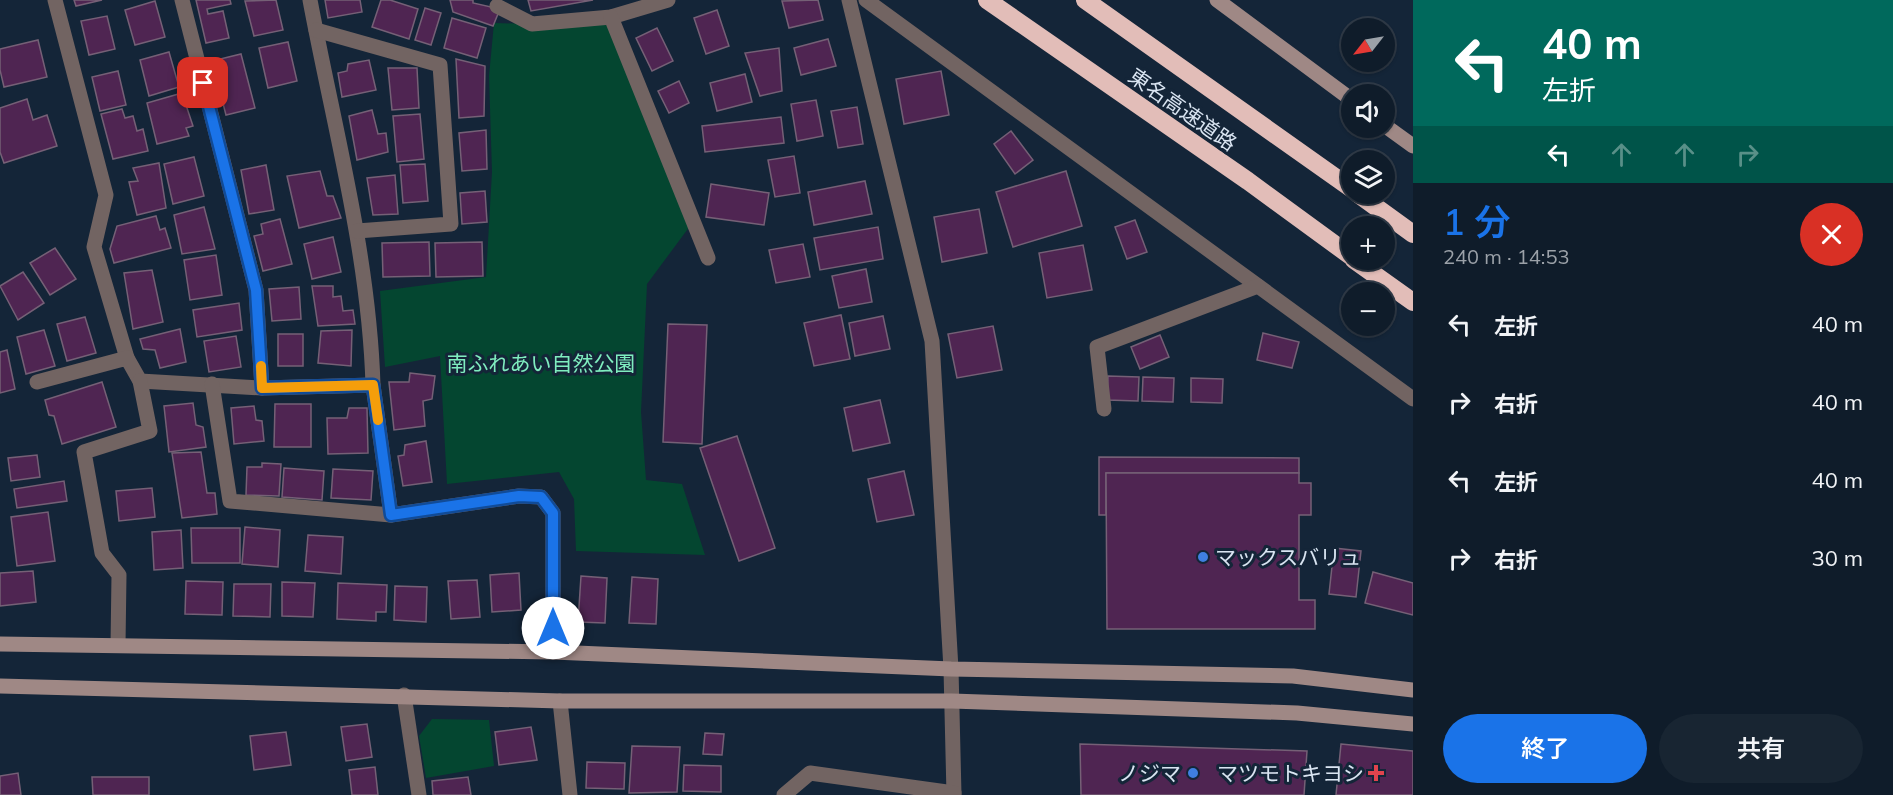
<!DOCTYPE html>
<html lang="ja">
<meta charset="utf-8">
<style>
:root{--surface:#0f1c2a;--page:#182532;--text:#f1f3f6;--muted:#9ba1a8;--line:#2f3a47;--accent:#1a73e8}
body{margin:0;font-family:Mulish,"Noto Sans JP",sans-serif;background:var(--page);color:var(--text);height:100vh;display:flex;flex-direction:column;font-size:22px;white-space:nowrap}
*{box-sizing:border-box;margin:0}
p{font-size:20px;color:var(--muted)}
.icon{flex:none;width:33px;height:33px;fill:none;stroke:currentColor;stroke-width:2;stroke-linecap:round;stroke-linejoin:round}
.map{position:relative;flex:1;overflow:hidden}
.sheet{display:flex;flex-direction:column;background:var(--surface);width:480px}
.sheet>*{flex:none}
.guide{background:#00695c;color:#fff;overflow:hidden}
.needle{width:39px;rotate:239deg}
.controls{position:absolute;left:1341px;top:18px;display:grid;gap:12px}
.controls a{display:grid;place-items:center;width:54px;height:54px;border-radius:50%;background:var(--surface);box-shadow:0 2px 4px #0004,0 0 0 2px var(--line);font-size:30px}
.pin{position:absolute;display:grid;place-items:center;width:51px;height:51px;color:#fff;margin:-26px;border-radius:12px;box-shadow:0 3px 9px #0006}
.me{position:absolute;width:66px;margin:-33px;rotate:0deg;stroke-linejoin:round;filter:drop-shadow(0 0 4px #0008)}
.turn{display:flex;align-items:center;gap:21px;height:126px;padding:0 30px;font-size:27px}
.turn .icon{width:78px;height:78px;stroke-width:2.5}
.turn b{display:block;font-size:42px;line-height:51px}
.lanes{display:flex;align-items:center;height:57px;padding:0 30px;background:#0003;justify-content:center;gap:30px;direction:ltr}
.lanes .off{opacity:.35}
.round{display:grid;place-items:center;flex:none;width:63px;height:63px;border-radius:32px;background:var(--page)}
.headline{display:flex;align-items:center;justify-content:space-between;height:102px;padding:0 30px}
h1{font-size:36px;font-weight:600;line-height:45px;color:var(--accent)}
.primary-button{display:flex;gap:12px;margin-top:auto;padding:12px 30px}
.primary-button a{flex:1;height:69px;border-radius:36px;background:var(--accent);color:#fff;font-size:24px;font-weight:600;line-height:69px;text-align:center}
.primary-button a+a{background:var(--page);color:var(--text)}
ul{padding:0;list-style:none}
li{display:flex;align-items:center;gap:18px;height:78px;padding:0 30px}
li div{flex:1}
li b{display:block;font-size:22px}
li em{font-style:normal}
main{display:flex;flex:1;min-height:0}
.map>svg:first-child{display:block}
.green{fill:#044630}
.building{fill:#4f2552;stroke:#756076;stroke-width:1.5}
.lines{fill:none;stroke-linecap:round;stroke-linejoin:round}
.street{stroke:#726462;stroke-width:15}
.secondary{stroke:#9f8885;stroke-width:15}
.highway{stroke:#e2bdb8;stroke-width:18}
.route-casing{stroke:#114b97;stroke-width:15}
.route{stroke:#1a73e8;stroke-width:10}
.slow{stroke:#f59e0b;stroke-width:10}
.shop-dot{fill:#3f7fe0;stroke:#142538;stroke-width:2}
.health-dot{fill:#e0444e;stroke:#142538;stroke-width:2}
.labels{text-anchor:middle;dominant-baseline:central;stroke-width:6;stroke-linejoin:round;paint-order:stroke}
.street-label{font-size:21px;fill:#dae5f2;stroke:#142538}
.park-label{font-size:21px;fill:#7fedbf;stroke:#142538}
.poi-label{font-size:21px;fill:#dae5f2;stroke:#142538;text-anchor:end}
</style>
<main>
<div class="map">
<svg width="1413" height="795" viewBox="0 0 1413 795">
<rect width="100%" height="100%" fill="#142538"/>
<g class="green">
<path d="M611,17L693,222L647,284L641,412L646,480L682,484L705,555L576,551L574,499L559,472L447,484L440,356L385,367L380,291L486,277L492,172L489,76L494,23L532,24Z"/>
<path d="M432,719L489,720L494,766L426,778L419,736Z"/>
</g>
<g class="building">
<path d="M74,0H102L76,6Z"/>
<path d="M196,0H230L231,4L207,9L208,14L223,11L229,38L206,43Z"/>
<path d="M276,0L283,30L254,36L245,1Z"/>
<path d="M325,0H360L362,12L328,18Z"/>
<path d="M381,0H390L418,9L409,39L372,27Z"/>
<path d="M450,0H473V3L500,9L493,26L453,12Z"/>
<path d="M528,0H593L531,11Z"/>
<path d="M818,0L823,20L789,28L782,1Z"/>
<path d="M155,1L165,37L135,45L125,10Z"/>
<path d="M425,8L441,13L431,45L415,40Z"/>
<path d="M717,10L729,46L706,54L694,18Z"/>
<path d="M107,16L115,49L89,55L81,21Z"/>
<path d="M452,18L486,28L477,58L444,48Z"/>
<path d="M657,28L673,61L652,71L636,38Z"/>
<path d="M828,39L836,66L801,75L794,48Z"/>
<path d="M38,40L47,77L4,87L0,70V49Z"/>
<path d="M288,42L297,81L268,88L259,48Z"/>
<path d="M779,48L782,91L760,96L745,53Z"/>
<path d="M169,52L179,87L149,96L140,60Z"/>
<path d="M241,54L255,108L226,115L212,61Z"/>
<path d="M456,59L485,66L484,116L459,118Z"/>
<path d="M369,60L376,90L342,97L338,73L347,71L348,64Z"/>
<path d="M388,68H417L419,108L392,110Z"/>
<path d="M118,71L126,105L100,111L92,77Z"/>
<path d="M941,71L949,115L904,124L896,79Z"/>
<path d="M745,74L752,102L717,111L710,83Z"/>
<path d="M679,81L689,103L669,113L658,91Z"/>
<path d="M182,93L193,126L186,128L189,136L157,144L147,103Z"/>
<path d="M27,99L33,120L47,115L57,146L4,163L0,152V108Z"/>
<path d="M816,100L823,136L797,141L791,104Z"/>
<path d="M857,107L863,144L838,148L831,111Z"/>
<path d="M122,109L125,118L133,116L137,131L143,129L148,151L113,159L101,114Z"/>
<path d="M372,110L378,134L386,133L388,152L357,160L349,116Z"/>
<path d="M420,114L424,159L397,162L393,116Z"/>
<path d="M781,117L784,143L705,152L702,126Z"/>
<path d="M486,130L487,169L462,171L459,133Z"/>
<path d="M1011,131L1033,160L1015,174L994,144Z"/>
<path d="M794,156L800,193L775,197L768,160Z"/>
<path d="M194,157L204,196L173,204L164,164Z"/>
<path d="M159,163L166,208L137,215L129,182L138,181L133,168Z"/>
<path d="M425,164L428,201L403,203L400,165Z"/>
<path d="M266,165L274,210L249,214L241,170Z"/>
<path d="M320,171L327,196H333L341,218L299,228L287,176Z"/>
<path d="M1066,171L1082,226L1013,247L996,192Z"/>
<path d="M395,175L398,214L373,215L367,178Z"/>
<path d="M865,181L872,214L814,225L808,192Z"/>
<path d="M711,184L769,193L764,225L706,217Z"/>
<path d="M485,191L487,222L462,224L460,193Z"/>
<path d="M204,207L215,249L182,254L174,215Z"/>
<path d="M979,209L987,253L942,262L934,217Z"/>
<path d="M156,216L160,230L165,228L171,248L114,263L110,249L117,226Z"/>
<path d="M280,219L292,264L263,271L254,236L263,234L261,224Z"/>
<path d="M1135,220L1147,252L1127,259L1115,227Z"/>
<path d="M878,227L883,259L820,270L814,238Z"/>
<path d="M333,237L341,272L312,279L304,244Z"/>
<path d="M429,242L430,276L383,277L382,243Z"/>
<path d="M482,242L483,276L436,277L435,243Z"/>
<path d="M803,244L810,277L776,283L769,250Z"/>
<path d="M1083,245L1092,290L1047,298L1039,253Z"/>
<path d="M55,248L76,279L50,295L30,263Z"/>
<path d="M216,255L222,295L190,300L184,260Z"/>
<path d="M866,269L872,302L839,308L832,276Z"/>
<path d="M152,270L163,322L133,329L124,273Z"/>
<path d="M23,272L44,303L18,320L0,286Z"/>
<path d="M312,286H333V297L341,296L343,311L353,310L355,324L318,326Z"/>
<path d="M299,287L301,319L272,321L269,289Z"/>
<path d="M239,303L242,330L197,337L193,310Z"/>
<path d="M841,315L850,359L814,366L804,323Z"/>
<path d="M883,316L890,349L855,356L849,323Z"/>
<path d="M85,317L96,353L67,361L57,324Z"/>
<path d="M668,324L707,325L702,444L663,442Z"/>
<path d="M993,326L1002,370L957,378L948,334Z"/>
<path d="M180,329L186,362L160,368L155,350L143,349L140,339Z"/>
<path d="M44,330L55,366L26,374L17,337Z"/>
<path d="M352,330L351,366L318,363L321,331Z"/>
<path d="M1263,333L1299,342L1292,368L1257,360Z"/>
<rect x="278" y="334" width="25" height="32"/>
<path d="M1160,335L1169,357L1140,369L1131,347Z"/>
<path d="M236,336L241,367L209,372L204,341Z"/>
<path d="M7,350L15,389L0,393V352Z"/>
<path d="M410,373L435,376L432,399L423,401L425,426L394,430L389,382H409Z"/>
<path d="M1108,376L1139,377L1138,401L1107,400Z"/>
<path d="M1143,377L1174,378L1173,402L1142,401Z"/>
<path d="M1191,378L1223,379L1222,403L1191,402Z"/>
<path d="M102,382L116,427L62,444L54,416L49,415L45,400Z"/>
<path d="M880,400L890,443L853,451L844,408Z"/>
<path d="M193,403L196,425L203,427L206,447L169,452L164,406Z"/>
<path d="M275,404H311V447H274Z"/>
<path d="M254,406L256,420L262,421L264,441L234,444L231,408Z"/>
<path d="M349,408H367L368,453L328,454L327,418H347Z"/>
<path d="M737,436L775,548L739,561L700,448Z"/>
<path d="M426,441L432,482L403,486L398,456L404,455L405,445Z"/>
<path d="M201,452L207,493H215L217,514L182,518L172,453Z"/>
<path d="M37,455L40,477L11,481L8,458Z"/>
<path d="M1099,457L1299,458V473H1106V515H1099Z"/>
<path d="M262,463L281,464L279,496L246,495L247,467H262Z"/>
<path d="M284,468L324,471L322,500L282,497Z"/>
<path d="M333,469L373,471L371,500L331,498Z"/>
<path d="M904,471L914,515L877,522L868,479Z"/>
<path d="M1106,473H1299V483H1311V515H1299V600H1315V629H1107Z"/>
<path d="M64,481L67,501L17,508L14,489Z"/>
<path d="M152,488L155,517L119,521L116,491Z"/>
<path d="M48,512L55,561L17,566L11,517Z"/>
<path d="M245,527L280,530L278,567L242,564Z"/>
<path d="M191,528H240V563H192Z"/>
<path d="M181,530L183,568L154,570L152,532Z"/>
<path d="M308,535L343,537L341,574L305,571Z"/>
<path d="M1334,548L1361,551L1356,597L1329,594Z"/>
<path d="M33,571L36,602L0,606V573Z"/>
<path d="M1373,572L1413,583V615L1365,603Z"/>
<path d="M519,573L521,610L492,612L490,575Z"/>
<path d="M581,576L607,578L605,623L578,622Z"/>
<path d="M632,577L658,579L656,624L629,623Z"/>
<path d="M477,580L480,617L451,619L448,581Z"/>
<path d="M186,581L223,582L222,615L185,614Z"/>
<path d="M282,582L315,583L313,617L282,616Z"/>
<path d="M338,583L387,585L386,612H376V621L337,619Z"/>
<path d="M234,584H271L270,617L233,616Z"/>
<path d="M395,586L427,587L426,622L394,620Z"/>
<path d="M367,724L372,757L346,761L341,727Z"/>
<path d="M531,727L537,760L499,765L495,732Z"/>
<path d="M286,732L291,765L254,770L250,736Z"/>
<path d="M705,733L724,734L722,755L703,754Z"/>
<path d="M1080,744L1307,751L1304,795H1081Z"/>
<path d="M1341,744L1413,751V795H1336Z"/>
<path d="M632,746L680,747L677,792L629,793Z"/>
<path d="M587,762L625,763L624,789L586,788Z"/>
<path d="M684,765L721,766V792L683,791Z"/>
<path d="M375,767L378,795H352L349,770Z"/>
<path d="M18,773L21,795H0V776Z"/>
<path d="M92,777H149V795H93Z"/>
<path d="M468,777L471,795H433L432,781Z"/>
</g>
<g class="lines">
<g class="street">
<path d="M55,0L106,195L94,247L127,358"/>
<path d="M182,0L256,290L262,388"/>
<path d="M310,0C334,128 369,254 373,385"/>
<path d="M849,0L932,341L951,669L954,795"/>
<path d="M866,0L1413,399"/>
<path d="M497,6L532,24L611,17L668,0"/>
<path d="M611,17L708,258"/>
<path d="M316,30L440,65L451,224L357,231"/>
<path d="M37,382L127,358L140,381L262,388L373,385L391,515"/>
<path d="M212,384L230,501L391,515L519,496L541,497L553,513V652"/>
<path d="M1104,409L1097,347L1258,286"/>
<path d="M118,645L119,575L102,553L84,452L150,431L140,381"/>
<path d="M404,695L419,795"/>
<path d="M560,701L570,795"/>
<path d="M784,795L810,773L954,793"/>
</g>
<g class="secondary">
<path d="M1217,0L1352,100"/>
<path d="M1384,125L1413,146"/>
<path d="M0,644L553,652L951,669L1293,676L1413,690"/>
<path d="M0,686L560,701H952L1297,713L1413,724"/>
</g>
<g class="highway">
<path d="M987,0L1248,181L1352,257"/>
<path d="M1085,0L1352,189"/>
<path d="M1358,194L1413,234"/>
<path d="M1354,260L1413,302"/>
</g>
</g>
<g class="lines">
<defs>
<path id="route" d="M203,83L256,290L262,388L373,385L391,515L519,496L541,497L553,513V628"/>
</defs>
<use href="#route" class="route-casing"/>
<use href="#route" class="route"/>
<path class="slow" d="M261,366L262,388L373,385L378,420"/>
</g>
<g class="shop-dot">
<circle cx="1203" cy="557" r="6"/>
<circle cx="1193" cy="773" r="6"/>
</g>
<path class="health-dot" d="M1373 764h6v6h6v6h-6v6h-6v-6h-6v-6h6z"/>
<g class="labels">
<g class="street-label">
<text transform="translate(1183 109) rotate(35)">東名高速道路</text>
</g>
<g class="park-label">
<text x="541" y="363">南ふれあい自然公園</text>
</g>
<g class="poi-label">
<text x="1215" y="557" text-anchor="start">マックスバリュ</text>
<text x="1181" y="773">ノジマ</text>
<text x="1364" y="773">マツモトキヨシ</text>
</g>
</g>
</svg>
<div class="controls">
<a><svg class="needle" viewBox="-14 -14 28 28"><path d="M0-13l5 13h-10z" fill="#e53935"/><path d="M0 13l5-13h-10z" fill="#9ba1a8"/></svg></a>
<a><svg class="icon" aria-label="sound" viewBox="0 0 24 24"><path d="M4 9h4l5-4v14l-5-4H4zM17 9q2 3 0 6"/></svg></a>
<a><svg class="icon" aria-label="layers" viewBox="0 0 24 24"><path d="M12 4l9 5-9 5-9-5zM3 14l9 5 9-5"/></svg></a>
<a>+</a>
<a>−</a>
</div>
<div class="pin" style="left:203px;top:83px;background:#d93025"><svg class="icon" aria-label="arrive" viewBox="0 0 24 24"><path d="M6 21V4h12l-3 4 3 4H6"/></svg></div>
<svg class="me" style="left:553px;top:628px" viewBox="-20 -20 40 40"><circle r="19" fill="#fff"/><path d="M0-13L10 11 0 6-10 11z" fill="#1a73e8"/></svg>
</div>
<section class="sheet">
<div class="guide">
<div class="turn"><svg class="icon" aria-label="left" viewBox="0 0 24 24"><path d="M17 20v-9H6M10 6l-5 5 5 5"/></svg><div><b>40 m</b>左折</div></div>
<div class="lanes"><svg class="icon" aria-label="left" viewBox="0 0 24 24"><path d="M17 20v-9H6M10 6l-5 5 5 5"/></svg><svg class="icon off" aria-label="ahead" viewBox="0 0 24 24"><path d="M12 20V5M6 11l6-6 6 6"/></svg><svg class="icon off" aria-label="ahead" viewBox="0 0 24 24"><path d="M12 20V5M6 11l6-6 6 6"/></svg><svg class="icon off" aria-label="right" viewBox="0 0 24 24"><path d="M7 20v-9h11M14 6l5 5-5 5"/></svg></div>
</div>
<div class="headline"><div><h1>1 分</h1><p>240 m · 14:53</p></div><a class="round" style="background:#d93025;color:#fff"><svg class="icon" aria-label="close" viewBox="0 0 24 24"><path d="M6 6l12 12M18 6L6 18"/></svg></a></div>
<ul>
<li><svg class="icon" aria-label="left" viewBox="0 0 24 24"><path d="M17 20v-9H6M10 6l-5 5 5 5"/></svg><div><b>左折</b></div><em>40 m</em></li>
<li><svg class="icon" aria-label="right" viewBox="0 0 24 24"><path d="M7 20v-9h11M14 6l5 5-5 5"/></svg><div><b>右折</b></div><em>40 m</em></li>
<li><svg class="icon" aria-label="left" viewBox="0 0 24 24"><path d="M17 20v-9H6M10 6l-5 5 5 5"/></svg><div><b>左折</b></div><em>40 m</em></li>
<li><svg class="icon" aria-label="right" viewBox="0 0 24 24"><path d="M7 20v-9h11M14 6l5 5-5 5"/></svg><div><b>右折</b></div><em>30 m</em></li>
</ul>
<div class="primary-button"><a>終了</a><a>共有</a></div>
</section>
</main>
